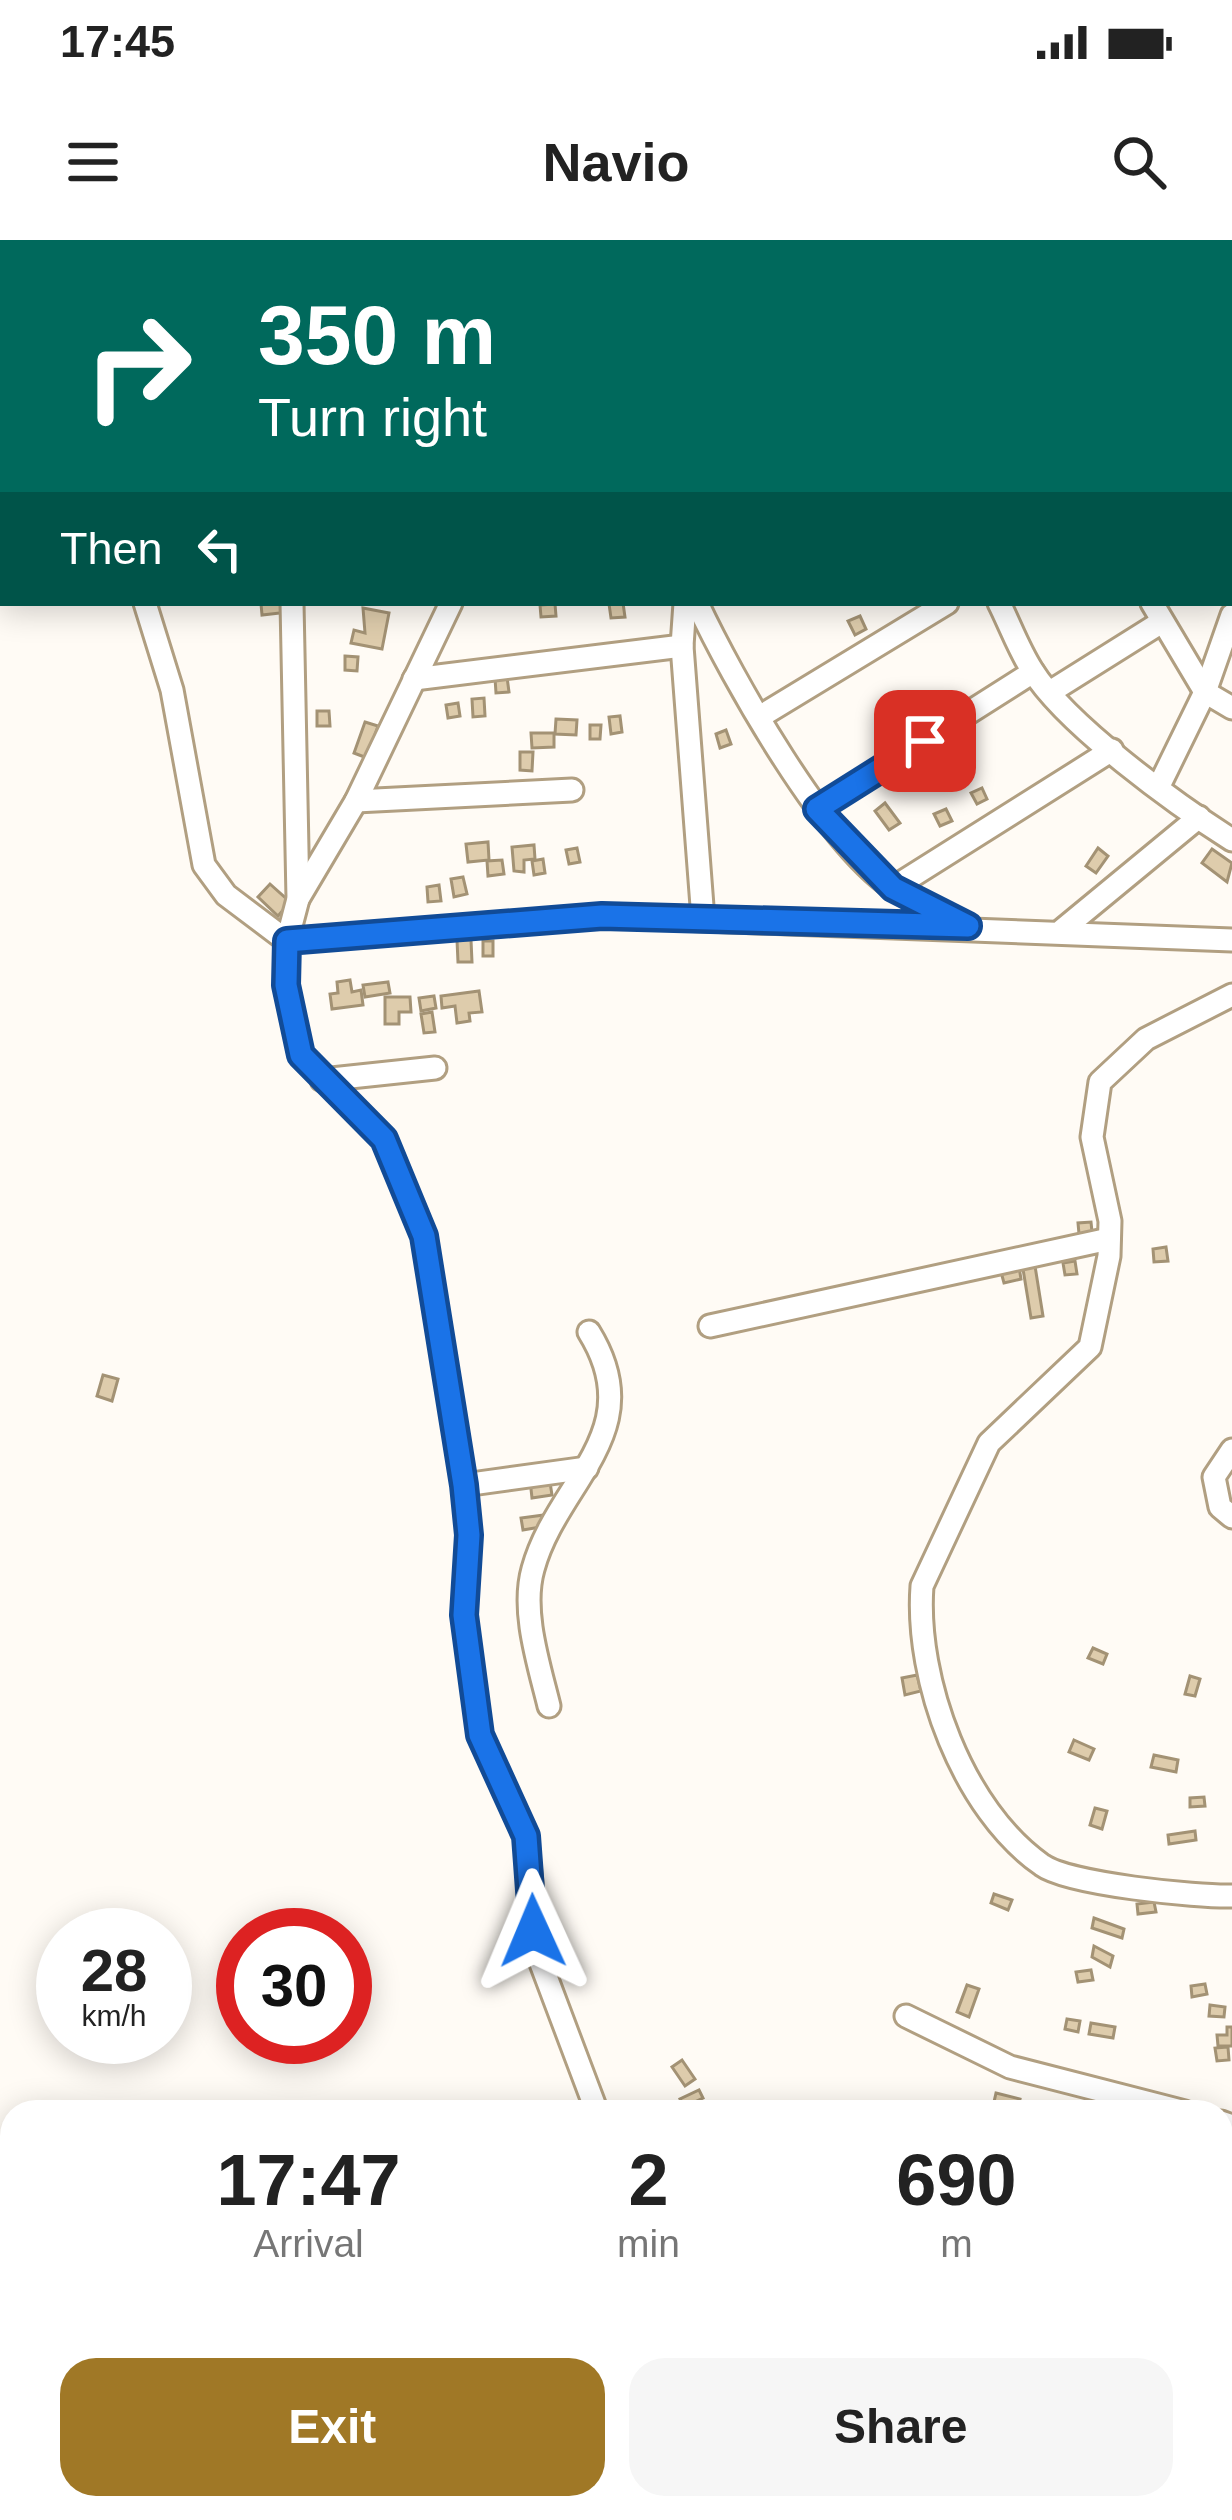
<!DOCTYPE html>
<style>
:root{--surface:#fff;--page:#f6f6f6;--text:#222;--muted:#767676;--accent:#a07826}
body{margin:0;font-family:Helvetica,sans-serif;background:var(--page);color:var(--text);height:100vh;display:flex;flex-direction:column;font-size:45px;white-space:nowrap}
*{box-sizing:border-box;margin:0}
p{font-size:39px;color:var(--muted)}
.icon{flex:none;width:66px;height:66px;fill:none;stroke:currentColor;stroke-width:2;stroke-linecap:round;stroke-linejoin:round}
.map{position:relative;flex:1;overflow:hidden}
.side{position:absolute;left:0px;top:1860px;width:1233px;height:420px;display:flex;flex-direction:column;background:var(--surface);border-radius:36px 36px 0 0;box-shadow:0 6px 30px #0003}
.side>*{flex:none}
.top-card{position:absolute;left:0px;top:0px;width:1233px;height:366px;box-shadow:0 6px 30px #0003;background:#00695c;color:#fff;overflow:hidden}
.speed{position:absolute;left:36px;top:1668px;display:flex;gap:24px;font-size:60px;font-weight:700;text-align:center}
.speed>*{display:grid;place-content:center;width:156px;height:156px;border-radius:50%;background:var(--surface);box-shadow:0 6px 30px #0003;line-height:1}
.speed small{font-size:30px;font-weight:400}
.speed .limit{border:18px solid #d22;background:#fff;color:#111}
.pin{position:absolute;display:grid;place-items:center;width:102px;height:102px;color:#fff;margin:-51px;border-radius:24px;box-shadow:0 6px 18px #0006}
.me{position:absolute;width:132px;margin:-66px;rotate:359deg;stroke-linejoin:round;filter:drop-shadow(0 0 9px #0008)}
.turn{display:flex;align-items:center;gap:42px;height:252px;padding:0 60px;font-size:54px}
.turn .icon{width:156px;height:156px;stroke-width:2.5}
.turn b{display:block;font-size:84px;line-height:102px}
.then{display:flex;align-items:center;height:114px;padding:0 60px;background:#0003;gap:24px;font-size:45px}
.eta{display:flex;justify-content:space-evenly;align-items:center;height:204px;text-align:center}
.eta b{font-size:72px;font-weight:800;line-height:84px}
.primary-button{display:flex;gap:24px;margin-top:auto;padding:24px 60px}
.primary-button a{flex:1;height:138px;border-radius:36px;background:var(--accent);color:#fff;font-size:48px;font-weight:800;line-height:138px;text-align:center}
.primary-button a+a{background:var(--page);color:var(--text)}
.status{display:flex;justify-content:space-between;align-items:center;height:84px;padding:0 60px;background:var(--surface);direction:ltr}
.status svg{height:33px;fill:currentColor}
header{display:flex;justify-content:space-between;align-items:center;height:156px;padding:0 60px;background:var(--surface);font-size:54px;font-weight:800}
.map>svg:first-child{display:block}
.building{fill:#deccac;stroke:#a39274;stroke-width:3}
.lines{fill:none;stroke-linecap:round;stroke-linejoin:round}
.street-casing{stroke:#b19f81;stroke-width:27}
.street{stroke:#fff;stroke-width:21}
.route-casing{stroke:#114b97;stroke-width:30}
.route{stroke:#1a73e8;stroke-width:21}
</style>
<div class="status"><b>17:45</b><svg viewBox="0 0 49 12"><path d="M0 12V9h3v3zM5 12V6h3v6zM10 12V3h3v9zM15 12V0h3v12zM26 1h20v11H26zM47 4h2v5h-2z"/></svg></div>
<header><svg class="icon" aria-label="menu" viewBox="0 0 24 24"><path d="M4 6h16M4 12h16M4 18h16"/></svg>Navio<svg class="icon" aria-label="search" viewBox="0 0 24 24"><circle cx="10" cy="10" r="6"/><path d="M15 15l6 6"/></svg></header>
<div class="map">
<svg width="1232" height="2280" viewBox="0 0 1232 2280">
<rect width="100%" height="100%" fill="#fffbf5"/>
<g class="building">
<path d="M289,363V372L262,375L261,364Z"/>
<path d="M623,363L625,377L611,378L609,364Z"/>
<path d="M555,364L556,376L541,377L540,365Z"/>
<path d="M363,368L389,373L382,409L351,403L354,390L365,393Z"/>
<path d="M860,376L866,389L855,395L848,381Z"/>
<path d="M345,416L358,417L357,431L345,430Z"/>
<path d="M507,437L509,452L496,453L495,438Z"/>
<path d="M484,458L485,476L473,477L472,459Z"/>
<path d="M458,463L460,476L448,478L446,465Z"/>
<path d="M317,471H329L330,486H317Z"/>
<path d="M620,476L622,492L611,494L609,477Z"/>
<path d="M556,479L577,480L576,495L555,494Z"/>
<path d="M365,482L378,486L367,518L354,513Z"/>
<path d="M590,485H601L600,499H590Z"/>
<path d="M726,490L731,504L720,508L716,494Z"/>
<path d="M531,493H554V507L532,508Z"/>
<path d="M520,512H533L532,531L520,530Z"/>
<path d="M982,548L987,559L977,564L971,553Z"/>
<path d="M885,563L900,583L889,590L875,571Z"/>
<path d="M946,569L952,581L940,586L934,574Z"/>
<path d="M488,602L489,620L468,622L466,604Z"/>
<path d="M534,605L535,619L524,620V632L514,631L512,607Z"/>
<path d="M577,608L580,622L569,624L566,610Z"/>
<path d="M1098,608L1108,616L1096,633L1086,626Z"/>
<path d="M1212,609L1232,623L1227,642L1202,623Z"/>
<path d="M543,619L545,633L534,635L532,621Z"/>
<path d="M502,620L504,634L488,636L487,621Z"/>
<path d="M463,637L467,654L454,657L451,639Z"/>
<path d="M270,644L290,662L278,676L258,657Z"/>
<path d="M439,645L441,661L428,662L427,647Z"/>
<path d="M457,700H471L472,722H458Z"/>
<rect x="483" y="701" width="10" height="15"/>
<path d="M350,740L352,752L361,750L363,765L332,769L330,754L338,753L337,742Z"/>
<path d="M388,742L390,753L365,757L363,745Z"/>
<path d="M479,751L482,772L469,773L470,781L457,783L455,766L442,768L441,756Z"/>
<path d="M434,756L436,768L421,771L419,758Z"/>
<path d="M385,757H410L411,772H399V784H385Z"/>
<path d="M432,772L435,792L424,793L421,774Z"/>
<path d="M1091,982L1092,992L1079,994L1078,983Z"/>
<path d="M1166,1007L1168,1021L1154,1022L1153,1009Z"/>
<path d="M1075,1021L1077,1034L1065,1035L1063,1023Z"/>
<path d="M1035,1026L1043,1076L1031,1078L1023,1029Z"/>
<path d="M1019,1027L1021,1039L1004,1043L1001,1032Z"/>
<path d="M103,1135L118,1139L112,1161L97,1156Z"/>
<path d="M549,1236L552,1255L532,1258L530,1240Z"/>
<path d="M544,1275L546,1286L523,1290L521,1278Z"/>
<path d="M1093,1408L1107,1414L1103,1424L1088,1418Z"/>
<path d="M917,1435L921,1451L905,1455L902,1438Z"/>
<path d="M1190,1436L1200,1439L1195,1456L1185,1454Z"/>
<path d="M1074,1500L1094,1509L1089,1520L1069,1512Z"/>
<path d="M1154,1515L1178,1520L1176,1532L1151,1527Z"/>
<path d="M1204,1557L1205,1566L1190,1567V1558Z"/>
<path d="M1095,1568L1107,1571L1102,1589L1090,1585Z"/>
<path d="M1195,1591L1196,1600L1169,1604L1168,1595Z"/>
<path d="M994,1654L1012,1660L1008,1670L991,1663Z"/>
<path d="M1154,1662L1156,1672L1138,1674L1137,1664Z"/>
<path d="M1094,1678L1124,1689L1122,1698L1092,1688Z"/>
<path d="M1094,1706L1113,1716L1110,1727L1092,1717Z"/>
<path d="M1091,1730L1093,1740L1078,1742L1076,1732Z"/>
<path d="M1205,1744L1207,1754L1192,1757L1191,1746Z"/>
<path d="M967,1745L979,1749L969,1777L957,1772Z"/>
<path d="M1210,1765L1225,1767L1224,1777L1209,1776Z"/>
<path d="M1067,1779L1080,1781L1078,1792L1065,1789Z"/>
<path d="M1091,1783L1115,1787L1113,1798L1089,1794Z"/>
<path d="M1227,1787H1232V1806H1218L1217,1795H1227Z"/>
<path d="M1228,1807L1229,1820L1217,1821L1215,1808Z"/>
<path d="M682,1820L695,1839L685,1846L672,1827Z"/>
<path d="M699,1850L703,1858L684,1867L680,1859Z"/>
<path d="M996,1853L1020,1859L1018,1868L994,1862Z"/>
<path d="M1221,1900L1228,1901L1232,1919L1221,1920Z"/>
<path d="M1221,1972L1230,1974L1225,1994L1221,1993Z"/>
</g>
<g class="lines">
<defs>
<g id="street">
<path d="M257,0V3"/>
<path d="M465,3L467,0"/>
<path d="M623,3L624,0"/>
<path d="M0,53L3,58"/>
<path d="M1230,72L1232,71"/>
<path d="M145,363L172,450L204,625L226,655L287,701L602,676L1232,700"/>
<path d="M292,363L298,659L287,701L286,745L301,815L384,899L424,996L464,1245L469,1295L464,1375L480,1495L526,1596L539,1718L597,1872"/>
<path d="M685,363L682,406L703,679"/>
<path d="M697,363C732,438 827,607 896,650C916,663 940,672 962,683"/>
<path d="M999,363C1010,385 1019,410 1032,430C1066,485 1177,565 1232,600"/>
<path d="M1152,363L1205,452L1232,468"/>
<path d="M414,439L682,406"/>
<path d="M1050,452L1160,383"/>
<path d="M761,476L947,363"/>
<path d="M1159,546L1205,452L1232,375"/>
<path d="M356,561L572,550"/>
<path d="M817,569L1033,432"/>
<path d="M893,648L1112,510"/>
<path d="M298,659L356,561L451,363"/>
<path d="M1062,690L1199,577"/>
<path d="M1232,755L1146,799L1100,842L1092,897L1110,981L1109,1016L1090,1107L989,1203L922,1346C915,1440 963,1570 1042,1625C1068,1644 1197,1657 1232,1656"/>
<path d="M322,840L435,828"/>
<path d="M710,1086L1109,999"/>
<path d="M1232,1210L1214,1237L1220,1267L1232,1277"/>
<path d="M464,1245L587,1228"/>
<path d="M549,1466C539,1425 521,1371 533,1329C557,1241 651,1192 589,1092"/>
<path d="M906,1776L1010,1827L1185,1872"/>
<path d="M1221,1882L1232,1886"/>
<path d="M1221,2166L1232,2171"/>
<path d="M630,2268L689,2271L700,2280"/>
<path d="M965,2268L969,2280"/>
</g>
</defs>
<use href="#street" class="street-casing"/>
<use href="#street" class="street"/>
</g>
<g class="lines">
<defs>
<path id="route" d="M533,1691L526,1596L480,1495L464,1375L469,1295L464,1245L424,996L384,899L301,815L286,745L287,701L602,676L968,686L893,648L817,569L925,501"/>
</defs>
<use href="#route" class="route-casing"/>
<use href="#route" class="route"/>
</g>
</svg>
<div class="speed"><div>28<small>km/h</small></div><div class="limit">30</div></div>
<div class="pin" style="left:925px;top:501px;background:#d93025"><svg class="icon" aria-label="arrive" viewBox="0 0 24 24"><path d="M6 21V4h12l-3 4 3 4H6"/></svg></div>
<svg class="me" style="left:533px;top:1691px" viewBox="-20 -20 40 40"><path d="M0-17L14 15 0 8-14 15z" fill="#1a73e8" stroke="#fff" stroke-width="4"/></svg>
<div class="top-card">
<div class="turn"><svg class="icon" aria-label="right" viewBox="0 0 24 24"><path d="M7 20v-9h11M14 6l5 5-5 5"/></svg><div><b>350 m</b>Turn right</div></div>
<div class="then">Then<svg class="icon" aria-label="left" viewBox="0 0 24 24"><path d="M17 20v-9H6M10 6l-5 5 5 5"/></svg></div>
</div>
<section class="side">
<div class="eta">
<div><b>17:47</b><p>Arrival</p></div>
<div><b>2</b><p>min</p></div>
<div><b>690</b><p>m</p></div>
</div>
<div class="primary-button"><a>Exit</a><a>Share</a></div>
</section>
</div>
